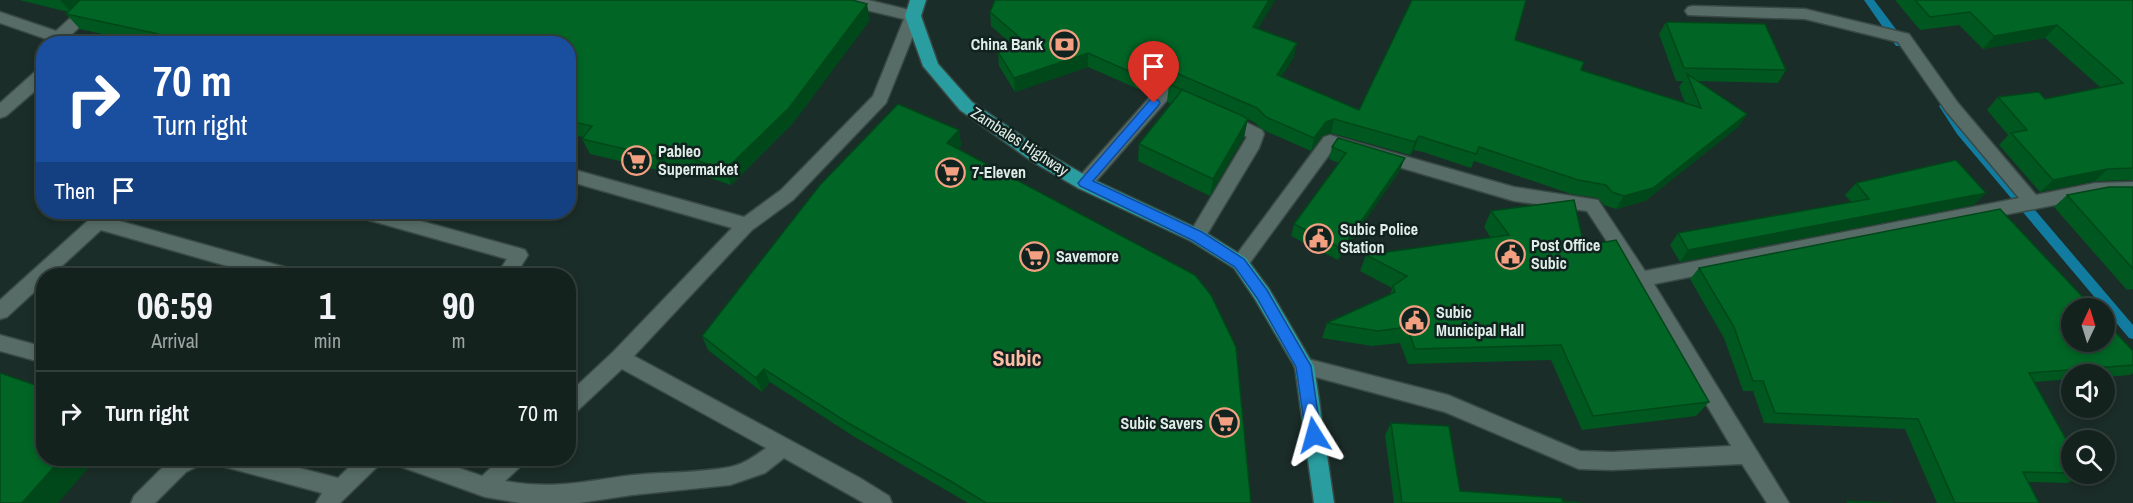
<!DOCTYPE html>
<style>
:root{--surface:#14221e;--page:#212f2b;--text:#f1f3f6;--muted:#9da4a4;--line:#333f3c}
body{margin:0;font-family:"Archivo Narrow",sans-serif;background:var(--page);color:var(--text);height:100vh;display:flex;flex-direction:column;font-size:22px;white-space:nowrap}
*{box-sizing:border-box;margin:0}
p{font-size:20px;color:var(--muted)}
.icon{flex:none;width:33px;height:33px;fill:none;stroke:currentColor;stroke-width:2;stroke-linecap:round;stroke-linejoin:round}
.map{position:relative;flex:1;overflow:hidden}
.details{position:absolute;left:36px;top:268px;width:540px;height:198px;display:flex;flex-direction:column;background:var(--surface);border-radius:24px;box-shadow:0 3px 9px #0003,0 0 0 2px var(--line)}
.details>*{flex:none}
.top-card{position:absolute;left:36px;top:36px;width:540px;height:183px;border-radius:24px;box-shadow:0 3px 9px #0003,0 0 0 2px var(--line);background:#1a4fa0;color:#fff;overflow:hidden}
.needle{width:39px;rotate:4deg}
.tools{position:absolute;left:2061px;top:298px;display:grid;gap:12px}
.tools a{display:grid;place-items:center;width:54px;height:54px;border-radius:50%;background:var(--surface);box-shadow:0 3px 9px #0003,0 0 0 2px var(--line);font-size:30px}
.pin{position:absolute;display:grid;place-items:center;width:51px;height:51px;color:#fff;margin:-62px -26px;border-radius:50% 50% 50% 0;rotate:-45deg;box-shadow:0 0 6px #0007}
.pin .icon{rotate:45deg}
.me{position:absolute;width:66px;margin:-33px;rotate:352deg;stroke-linejoin:round;filter:drop-shadow(0 0 4px #0008)}
.turn{display:flex;align-items:center;gap:21px;height:126px;padding:0 18px;font-size:27px}
.turn .icon{width:78px;height:78px;stroke-width:2.5}
.turn b{display:block;font-size:42px;line-height:51px}
.then{display:flex;align-items:center;height:57px;padding:0 18px;background:#0003;gap:12px;font-size:22px}
.eta{display:flex;justify-content:space-evenly;align-items:center;height:102px;text-align:center}
.eta b{font-size:36px;font-weight:700;line-height:42px}
ul{padding:0;list-style:none}
li{display:flex;align-items:center;gap:18px;height:84px;padding:0 18px;border-top:2px solid var(--line)}
li div{flex:1}
li b{display:block;font-size:22px}
li em{font-style:normal}
.map>svg:first-child{display:block}
.lines{fill:none;stroke-linecap:round;stroke-linejoin:round}
.stream{fill:#127ca0;fill-rule:evenodd}
.minor-casing{stroke:#394945;stroke-width:3}
.major-casing{stroke:#394945;stroke-width:3}
.minor{fill:#576c66;fill-rule:evenodd}
.major{fill:#299da0;fill-rule:evenodd}
.wall{fill:#005720}
.shaded-wall{fill:#00471a}
.building{fill:#006525;stroke:#00471a;stroke-width:1.5}
.route{fill:#1a73e8;stroke:#114b97;stroke-width:1.5}
.labels{text-anchor:middle;dominant-baseline:central;stroke-width:5;stroke-linejoin:round;paint-order:stroke}
.poi-label{font-size:16px;font-weight:bold;fill:#e0ece8;stroke:#11231e;text-anchor:start}
.street-label{font-size:16px;fill:#e0ece8;stroke:#11231e}
.district-label{font-size:22px;font-weight:bold;fill:#fdbea6;stroke:#11231e}
</style>
<div class="map">
<svg width="2133" height="503" viewBox="0 0 2133 503">
<rect width="100%" height="100%" fill="#1b2d28"/>
<g class="lines">
<g class="stream">
<path d="M1864,0H1874L1904,40L1905,43L1904,46H1896Z"/>
<path d="M1944,102L1948,103L1965,128L2133,325V339L2129,338L1957,134L1939,106Z"/>
</g>
<defs>
<g id="minor">
<path d="M90,0H107L64,42L58,43L0,23V12L56,31Z"/>
<path d="M838,0H868L918,12L921,16L886,103L793,200L752,230L634,356L860,478L889,496L892,503H864L784,458L765,473L730,485L632,495L579,503H520L485,497L399,466L396,459H433L482,476L500,459H524L521,466L505,481C556,490 584,481 633,475C665,472 698,473 730,467C744,464 755,456 766,448L622,369L575,413L568,416V394L613,352L732,228L568,181V168L744,217L781,190L873,96L904,19L841,4Z"/>
<path d="M1693,6L1805,9L1909,34L1958,103L2036,195L2095,183L2133,182V196L2095,197L1654,284L1789,503H1767L1742,464L1612,470L1579,469L1445,412L1297,372L1294,366L1297,360L1304,358L1448,395L1580,451L1612,452L1731,446L1635,284L1587,211L1514,201L1334,148L1246,268L1240,270L1234,268L1231,263L1234,258L1324,137L1330,135L1514,187L1598,200L1645,271L2019,198L1946,111L1898,42L1805,19L1688,15L1685,11L1688,7Z"/>
<path d="M44,67V83L6,116L0,118V103L38,69Z"/>
<path d="M1165,85L1197,98L1199,102L1197,106L1191,108L1168,99L1090,188L1084,190L1078,188L1075,183L1078,178L1159,87Z"/>
<path d="M1225,112L1262,130L1264,134L1259,148L1203,241L1197,243L1191,241L1188,236L1247,137L1219,122L1217,118L1219,114Z"/>
<path d="M356,212H388L519,248L525,250L528,255L515,276H496L507,259L365,219L359,217Z"/>
<path d="M98,215L288,268L294,271L297,276H262L101,230L51,276H44V283L7,317L0,319V300L92,217Z"/>
<path d="M0,335L44,347V363L0,351Z"/>
<path d="M171,459H201L198,466L186,472L155,503H131L134,496Z"/>
<path d="M219,459H265L338,478L357,459H381L378,466L340,503H316L322,493L229,468L222,466Z"/>
</g>
<path id="major" d="M910,0H926L921,16L938,64L972,102L1045,152L1090,178L1203,231L1246,258L1269,289L1314,366L1334,503H1314L1295,367L1255,299L1234,268L1191,241L1078,188L1033,162L960,110L923,66L905,16Z"/>
</defs>
<use href="#minor" class="minor-casing"/>
<use href="#major" class="major-casing"/>
<use href="#minor" class="minor"/>
<use href="#major" class="major"/>
</g>
<g class="wall">
<path d="M19,0H852L870,20L793,123L731,185L667,163L662,171L590,154L582,139L583,137L568,134V44H145L80,29L66,14L68,12Z"/>
<path d="M1895,0H2133V180L2095,181L2040,192L1999,145L2008,135L1987,110L1998,97L2045,99L2101,88L2045,38L1983,49L1959,25L1920,30Z"/>
<path d="M990,12L1258,29L1294,57L1281,77L1359,110L1515,40L1581,70L1685,103L1679,87L1683,81H1676L1659,34L1666,22L1786,70L1778,83L1698,81L1747,114L1738,127L1645,201L1616,209L1604,205L1598,198L1571,194L1474,161L1471,168L1423,152L1414,150L1410,155L1331,133L1322,136L1311,151L1263,130L1254,122L1247,119L1244,137L1210,196L1138,161L1139,144L1171,104L1167,102L1169,84L1166,83L1157,86L1150,94L1088,67L1015,92L999,66L998,52L1015,47L991,26Z"/>
<path d="M959,130L961,146L958,149L1251,503H968L853,436L770,382L762,392L708,350L702,336Z"/>
<path d="M1332,147L1400,170L1338,260L1291,236L1294,224L1339,163L1329,159Z"/>
<path d="M1856,183L1974,205L1680,262L1670,245L1678,233L1851,202L1845,195Z"/>
<path d="M2133,187V289L2127,290L2054,207L2067,195Z"/>
<path d="M1491,211L1584,246L1709,402L1696,416L1582,430L1551,360L1408,364L1400,343L1372,346L1322,338L1327,323L1390,295L1392,288L1360,271L1366,255L1491,238L1484,227Z"/>
<path d="M1699,268L2133,351V373L2130,375L2104,377V375H2072V379L2034,382L2072,450V474H2082L2068,483L2028,482L2039,503H1937L1905,429L1764,423L1753,391H1743L1724,338L1690,279Z"/>
<path d="M1391,423L1460,491L1581,503H1394L1385,435Z"/>
</g>
<g class="shaded-wall">
<path d="M60,0H87L72,13Z"/>
<path d="M1269,0H1275L1251,41L1253,27Z"/>
<path d="M867,4L870,20L793,123L731,185L725,170Z"/>
<path d="M2057,25L2045,38L1983,49L1994,36Z"/>
<path d="M1297,43L1294,57L1274,89L1277,75Z"/>
<path d="M1088,53V67L1015,92L1014,78Z"/>
<path d="M1167,69L1166,83L1157,86L1150,94L1151,81L1159,72Z"/>
<path d="M1747,114L1738,127L1645,201L1616,209L1624,196Z"/>
<path d="M1248,119L1244,137L1210,196L1213,179Z"/>
<path d="M1334,119L1331,133L1322,136L1311,151L1314,138L1326,122Z"/>
<path d="M959,130L961,146L949,158L947,143Z"/>
<path d="M1419,136L1414,150L1410,155L1415,142Z"/>
<path d="M660,148L667,163L662,171L655,156Z"/>
<path d="M1405,158L1400,170L1338,260L1342,249Z"/>
<path d="M2108,169L2095,181L2040,192L2053,180Z"/>
<path d="M1986,193L1974,205L1680,262L1688,250Z"/>
<path d="M764,369L770,382L762,392L756,378Z"/>
<path d="M61,459H96L58,503H22Z"/>
</g>
<g class="building">
<path d="M80,0H852L867,4L789,108L725,170L660,148L655,156L582,139L592,126L568,121V44H192L154,33L66,14Z"/>
<path d="M995,0H1269L1253,27L1297,43L1277,75L1359,110L1412,0H1526L1515,40L1584,62L1581,70L1701,108L1687,74L1747,114L1653,188L1624,196L1612,192L1606,185L1578,180L1479,147L1476,154L1428,139L1419,136L1415,142L1334,119L1326,122L1314,138L1266,117L1257,108L1167,69L1159,72L1151,81L1088,53L1014,78L998,52L1026,43L990,12Z"/>
<path d="M1915,0H2133V168L2108,169L2053,180L2011,133L2027,130L1998,97L2039,92L2045,99L2123,83L2057,25L1994,36L1970,12L1930,17Z"/>
<path d="M1666,22L1765,24L1786,70L1684,68Z"/>
<path d="M1169,84L1243,116L1248,119L1213,179L1139,144L1182,90Z"/>
<path d="M898,104L959,130L947,143L1195,275L1211,295L1236,347L1251,503H986L952,482L848,423L764,369L756,378L702,336L820,185Z"/>
<path d="M1338,138L1405,158L1342,249L1294,224L1346,153L1332,147Z"/>
<path d="M1956,160L1986,193L1688,250L1678,233L1869,199L1856,183Z"/>
<path d="M2109,187H2133V269L2067,195Z"/>
<path d="M1574,200L1584,246L1616,240L1709,402L1593,416L1561,345L1415,349L1407,327L1378,331L1327,323L1395,292L1393,286L1407,276L1366,255L1509,235L1491,211Z"/>
<path d="M2000,209L2094,309H2072V342H2104V320L2133,351V365L2029,373L2072,450V473L2023,472L2039,503H1955L1918,419L1775,413L1763,381H1753L1734,327L1699,268Z"/>
<path d="M0,373L44,388V459H61L22,503H0Z"/>
<path d="M1391,423L1449,426L1460,491L1562,498V501L1581,503H1402Z"/>
<path d="M1847,501L1890,503H1848Z"/>
</g>
<path class="route" d="M1154,99L1158,100L1160,103L1158,106L1093,181L1202,232L1244,259L1267,290L1311,366L1321,435L1319,440L1314,442L1308,440L1306,435L1296,367L1257,298L1235,267L1192,240L1080,186L1078,183L1150,100Z"/>
<defs>
<symbol id="bank-ring" viewBox="-11 -11 22 22"><circle r="9.5" fill="#11231e" stroke="#f2a081" stroke-width="1.5"/><path d="M-6-4H6V4H-6ZM0-2.3a2.3 2.3 0 1 0 0 4.6a2.3 2.3 0 1 0 0-4.6Z" fill="#f2a081"/></symbol>
<symbol id="supermarket-ring" viewBox="-11 -11 22 22"><circle r="9.5" fill="#11231e" stroke="#f2a081" stroke-width="1.5"/><path d="M-6-5.5h2.5l.6 2H6L4.5 2H-2.5L-4.4-4H-6ZM-1.5 3.2a1.3 1.3 0 1 0 .1 0ZM3 3.2a1.3 1.3 0 1 0 .1 0Z" fill="#f2a081"/></symbol>
<symbol id="civic-ring" viewBox="-11 -11 22 22"><circle r="9.5" fill="#11231e" stroke="#f2a081" stroke-width="1.5"/><path d="M-.6-6.5H3V-4.5H.6V-3L4-1V1h2V6H-6V1h2V-1L-.6-3ZM-1.2 2.5V6h2.4V2.5Z" fill="#f2a081"/></symbol>
</defs>
<g fill-rule="evenodd">
<use href="#bank-ring" x="1048" y="28" width="33" height="33"/>
<use href="#supermarket-ring" x="620" y="144" width="33" height="33"/>
<use href="#supermarket-ring" x="934" y="156" width="33" height="33"/>
<use href="#civic-ring" x="1302" y="222" width="33" height="33"/>
<use href="#civic-ring" x="1494" y="238" width="33" height="33"/>
<use href="#supermarket-ring" x="1018" y="240" width="33" height="33"/>
<use href="#civic-ring" x="1398" y="304" width="33" height="33"/>
<use href="#supermarket-ring" x="1208" y="406" width="33" height="33"/>
</g>
<g class="labels">
<g class="poi-label">
<text x="1043" y="44" text-anchor="end">China Bank</text>
<text x="658" y="151">Pableo<tspan x="658" dy="18">Supermarket</tspan></text>
<text x="972" y="172">7-Eleven</text>
<text x="1340" y="229">Subic Police<tspan x="1340" dy="18">Station</tspan></text>
<text x="1531" y="245">Post Office<tspan x="1531" dy="18">Subic</tspan></text>
<text x="1056" y="256">Savemore</text>
<text x="1436" y="312">Subic<tspan x="1436" dy="18">Municipal Hall</tspan></text>
<text x="1203" y="423" text-anchor="end">Subic Savers</text>
</g>
<g class="street-label">
<text transform="translate(1020 141) rotate(33)">Zambales Highway</text>
</g>
<g class="district-label">
<text x="1017" y="358">Subic</text>
</g>
</g>
</svg>
<div class="tools">
<a><svg class="needle" viewBox="-14 -14 28 28"><path d="M0-13l5 13h-10z" fill="#e53935"/><path d="M0 13l5-13h-10z" fill="#9da4a4"/></svg></a>
<a><svg class="icon" aria-label="sound" viewBox="0 0 24 24"><path d="M4 9h4l5-4v14l-5-4H4zM17 9q2 3 0 6"/></svg></a>
<a><svg class="icon" aria-label="search" viewBox="0 0 24 24"><circle cx="10" cy="10" r="6"/><path d="M15 15l6 6"/></svg></a>
</div>
<div class="pin" style="left:1154px;top:103px;background:#d93025"><svg class="icon" aria-label="arrive" viewBox="0 0 24 24"><path d="M6 21V4h12l-3 4 3 4H6"/></svg></div>
<svg class="me" style="left:1314px;top:435px" viewBox="-20 -20 40 40"><path d="M0-17L14 15 0 8-14 15z" fill="#1a73e8" stroke="#fff" stroke-width="4"/></svg>
<div class="top-card">
<div class="turn"><svg class="icon" aria-label="right" viewBox="0 0 24 24"><path d="M7 20v-9h11M14 6l5 5-5 5"/></svg><div><b>70 m</b>Turn right</div></div>
<div class="then">Then<svg class="icon" aria-label="arrive" viewBox="0 0 24 24"><path d="M6 21V4h12l-3 4 3 4H6"/></svg></div>
</div>
<section class="details">
<div class="eta">
<div><b>06:59</b><p>Arrival</p></div>
<div><b>1</b><p>min</p></div>
<div><b>90</b><p>m</p></div>
</div>
<ul>
<li><svg class="icon" aria-label="right" viewBox="0 0 24 24"><path d="M7 20v-9h11M14 6l5 5-5 5"/></svg><div><b>Turn right</b></div><em>70 m</em></li>
</ul>
</section>
</div>
